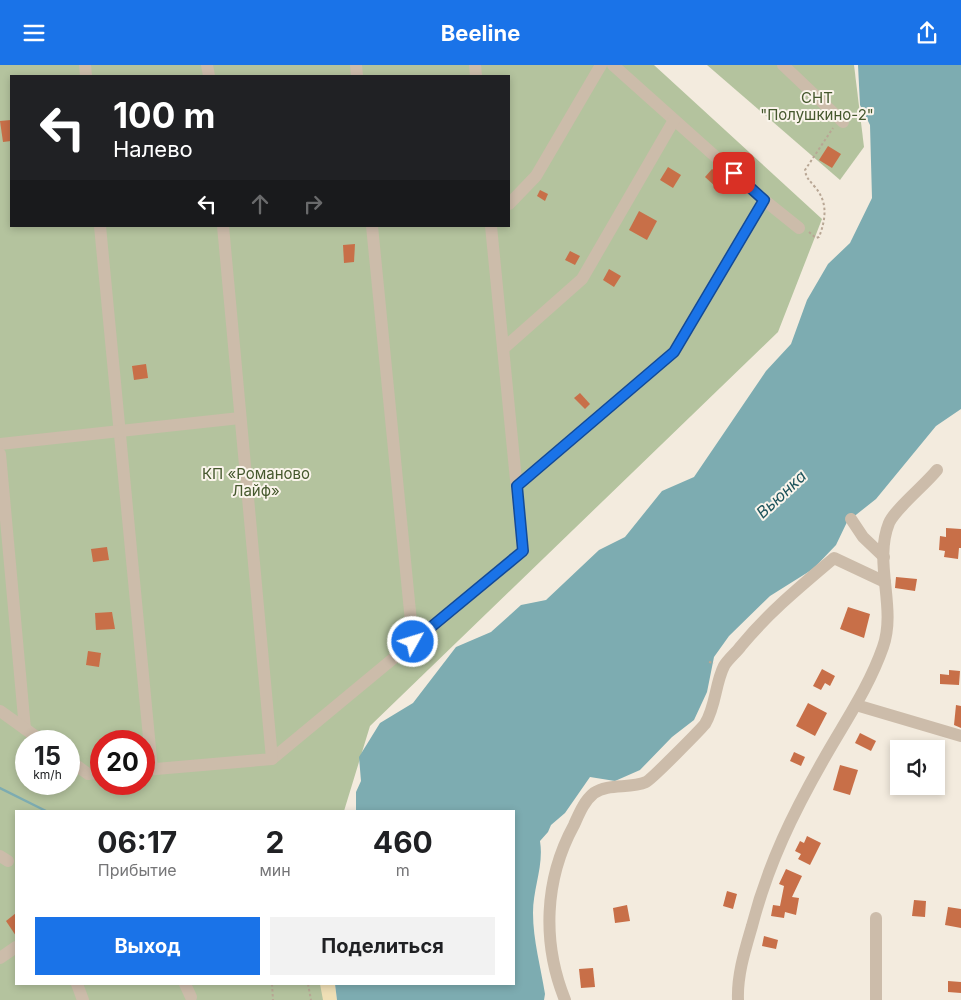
<!DOCTYPE html>
<html lang="ru">
<meta charset="utf-8">
<style>
:root{--surface:#fff;--page:#f2f2f2;--text:#202124;--muted:#757577;--accent:#1a73e8}
body{margin:0;font-family:Inter,sans-serif;background:var(--page);color:var(--text);height:100vh;display:flex;flex-direction:column;font-size:19px;white-space:nowrap}
*{box-sizing:border-box;margin:0}
p{font-size:16px;color:var(--muted)}
.icon{flex:none;width:28px;height:28px;fill:none;stroke:currentColor;stroke-width:2;stroke-linecap:round;stroke-linejoin:round}
.map{position:relative;flex:1;overflow:hidden}
.panel{position:absolute;left:15px;top:745px;width:500px;height:175px;display:flex;flex-direction:column;background:var(--surface);border-radius:0px;box-shadow:0 2px 8px #0003}
.panel>*{flex:none}
.guide{position:absolute;left:10px;top:10px;width:500px;height:152px;border-radius:0px;box-shadow:0 2px 8px #0003;background:#202124;color:#fff;overflow:hidden}
.buttons{position:absolute;left:890px;top:675px;display:grid;gap:10px}
.buttons a{display:grid;place-items:center;width:55px;height:55px;border-radius:0px;background:var(--surface);box-shadow:0 2px 8px #0003;font-size:25px}
.speed{position:absolute;left:15px;top:665px;display:flex;gap:10px;font-size:25px;font-weight:700;text-align:center}
.speed>*{display:grid;place-content:center;width:65px;height:65px;border-radius:50%;background:var(--surface);box-shadow:0 2px 8px #0003;line-height:1}
.speed small{font-size:12px;font-weight:400}
.speed .limit{border:8px solid #d22;background:#fff;color:#111}
.pin{position:absolute;display:grid;place-items:center;width:42px;height:42px;color:#fff;margin:-21px;border-radius:10px;box-shadow:0 2px 8px #0006}
.me{position:absolute;width:55px;margin:-28px;rotate:51deg;stroke-linejoin:round;filter:drop-shadow(0 0 4px #0008)}
.turn{display:flex;align-items:center;gap:18px;height:105px;padding:0 20px;font-size:22px}
.turn .icon{width:65px;height:65px;stroke-width:2.5}
.turn b{display:block;font-size:35px;line-height:42px}
.lanes{display:flex;align-items:center;height:48px;padding:0 20px;background:#0003;justify-content:center;gap:25px;direction:ltr}
.lanes .off{opacity:.35}
.eta{display:flex;justify-content:space-evenly;align-items:center;height:85px;text-align:center}
.eta b{font-size:30px;font-weight:700;line-height:35px}
.action{display:flex;gap:10px;margin-top:auto;padding:10px 20px}
.action a{flex:1;height:58px;border-radius:0px;background:var(--accent);color:#fff;font-size:20px;font-weight:700;line-height:58px;text-align:center}
.action a+a{background:var(--page);color:var(--text)}
header{display:flex;justify-content:space-between;align-items:center;height:65px;padding:0 20px;background:var(--accent);color:#fff;font-size:22px;font-weight:700}
.map>svg:first-child{display:block}
.green{fill:#b4c39e;fill-rule:evenodd}
.sand{fill:#efdfb5}
.water{fill:#7dacb1}
.lines{fill:none;stroke-linecap:round;stroke-linejoin:round}
.stream{stroke:#7dacb1;stroke-width:2.5}
.building{fill:#c86f48}
.path{stroke:#b8a694;stroke-width:2;stroke-dasharray:2.5 2.5;stroke-linecap:butt}
.minor{stroke:#ccbcaa;stroke-width:12}
.route-casing{stroke:#114b97;stroke-width:12}
.route{stroke:#1a73e8;stroke-width:9}
.labels{text-anchor:middle;dominant-baseline:central;stroke-width:4;stroke-linejoin:round;paint-order:stroke}
.park-label{font-size:15px;fill:#45582d;stroke:#faf4eb}
.water-label{font-size:16px;font-style:italic;fill:#1e545c;stroke:#faf4eb}
</style>
<header><svg class="icon" aria-label="menu" viewBox="0 0 24 24"><path d="M4 6h16M4 12h16M4 18h16"/></svg>Beeline<svg class="icon" aria-label="share" viewBox="0 0 24 24"><path d="M12 15V3M7 8l5-5 5 5M5 13v7h14v-7"/></svg></header>
<div class="map">
<svg width="961" height="935" viewBox="0 0 961 935">
<rect width="100%" height="100%" fill="#f3ebde"/>
<g class="green">
<path d="M0,0H654L822,154L778,267L370,661L344,746H16V919H333L335,935H0ZM11,11H509V161H11ZM26,676H69V719H26ZM101,676H144V719H101Z"/>
<path d="M707,0H854L864,82L840,115Z"/>
</g>
<path class="sand" d="M320,919H335L337,935H323Z"/>
<path class="water" d="M858,0H961V344L936,361L876,434L847,457L836,480L813,504L770,531L729,571L714,592L707,627L694,655L672,672L640,705L615,716L590,712L565,748L551,760L548,767L540,776C544,801 533,823 533,848C533,875 541,903 545,929L544,935H337L335,919H514V746H356V727L361,716L359,692L380,658L413,638L456,582L491,567L521,540L546,535L599,485L625,472L662,426L694,412L766,306L791,279L807,235L828,199L850,178L872,133L870,60L860,40Z"/>
<g class="lines">
<path class="stream" d="M0,723L46,746"/>
</g>
<g class="building">
<path d="M11,55V76L3,77L0,56Z"/>
<path d="M828,81L841,89L832,103L819,95Z"/>
<path d="M668,102L681,110L673,123L660,115Z"/>
<path d="M712,104L723,113L716,122L705,112Z"/>
<path d="M540,125L548,129L545,136L537,131Z"/>
<path d="M639,146L657,156L647,175L629,165Z"/>
<path d="M355,179L354,197L344,198L343,180Z"/>
<path d="M570,186L580,191L575,200L565,195Z"/>
<path d="M609,204L621,211L614,222L603,215Z"/>
<path d="M146,299L148,313L134,315L132,301Z"/>
<path d="M580,328L590,339L585,344L574,333Z"/>
<path d="M946,463L961,464V483H959L958,494L944,492L945,486L939,485L940,471L946,472Z"/>
<path d="M107,482L109,495L93,497L91,484Z"/>
<path d="M896,512L917,514L915,526L895,523Z"/>
<path d="M848,542L870,549L864,573L840,564Z"/>
<path d="M112,547L115,564L96,565L95,548Z"/>
<path d="M88,586L101,588L99,602L86,600Z"/>
<path d="M822,604L835,611L830,621L825,618L821,625L813,621Z"/>
<path d="M949,605L960,606L959,620L940,619V609L949,610Z"/>
<path d="M808,638L827,648L815,671L796,661Z"/>
<path d="M956,640L961,641V663L954,660Z"/>
<path d="M860,668L876,676L871,686L855,678Z"/>
<path d="M794,687L805,692L801,701L790,696Z"/>
<path d="M840,700L858,705L850,730L833,725Z"/>
<path d="M807,771L821,778L810,800L798,794L801,789L795,786L800,776L804,778Z"/>
<path d="M786,804L802,811L792,832L799,833L796,850L785,847L784,853L771,851L773,840L780,841L784,821L779,819Z"/>
<path d="M727,826L737,829L733,844L723,841Z"/>
<path d="M914,835L926,836L925,852L912,851Z"/>
<path d="M627,840L630,856L615,858L613,843Z"/>
<path d="M948,842L961,844V863L945,860Z"/>
<path d="M16,848V871L6,856Z"/>
<path d="M764,871L778,875L776,884L762,881Z"/>
<path d="M593,903L595,922L581,923L579,904Z"/>
<path d="M948,916L961,917V928L948,927Z"/>
</g>
<g class="lines">
<g class="path">
<path d="M809,167L816,173L819,172C826,154 828,137 815,122C810,116 806,113 805,105L833,63"/>
<path d="M709,597L714,598"/>
<path d="M272,919L273,935"/>
<path d="M308,919L311,935"/>
</g>
<g class="minor">
<path d="M85,0L86,11"/>
<path d="M207,0L209,11"/>
<path d="M356,0L357,11"/>
<path d="M475,0L476,11"/>
<path d="M613,0L764,135L799,163"/>
<path d="M783,0L843,57"/>
<path d="M509,139L536,111L601,0"/>
<path d="M100,161L152,704"/>
<path d="M372,161L413,577"/>
<path d="M503,284L582,214L674,55"/>
<path d="M0,379L240,353"/>
<path d="M0,389L25,664"/>
<path d="M517,421L674,287L764,135"/>
<path d="M851,454L863,472L884,492"/>
<path d="M856,640L961,671"/>
<path d="M0,646L42,676"/>
<path d="M272,694L523,486L491,161"/>
<path d="M69,695L88,709L101,708"/>
<path d="M144,705L272,694L223,161"/>
<path d="M0,791L8,796"/>
<path d="M876,853V935"/>
<path d="M0,893L16,882"/>
<path d="M77,919L83,935"/>
<path d="M185,919L191,932"/>
<path d="M565,935C542,878 544,815 574,760C579,749 584,736 594,728C608,718 630,724 646,717C651,715 700,665 705,659C716,641 715,619 724,601C728,594 736,588 741,581C769,547 801,521 834,493L885,517"/>
<path d="M738,935C737,910 745,885 752,861C768,799 793,748 825,692C846,655 869,622 883,582C897,542 873,498 889,458C895,444 925,420 937,405"/>
</g>
</g>
<g class="lines">
<defs>
<path id="route" d="M413,577L523,486L517,421L674,287L764,135L734,108"/>
</defs>
<use href="#route" class="route-casing"/>
<use href="#route" class="route"/>
</g>
<g class="labels">
<g class="park-label">
<text x="817" y="32">СНТ<tspan x="817" dy="17">"Полушкино-2"</tspan></text>
<text x="256" y="408">КП «Романово<tspan x="256" dy="17">Лайф»</tspan></text>
</g>
<g class="water-label">
<text transform="translate(781 429) rotate(-43)">Вьюнка</text>
</g>
</g>
</svg>
<div class="buttons">
<a><svg class="icon" aria-label="sound" viewBox="0 0 24 24"><path d="M4 9h4l5-4v14l-5-4H4zM17 9q2 3 0 6"/></svg></a>
</div>
<div class="speed"><div>15<small>km/h</small></div><div class="limit">20</div></div>
<div class="pin" style="left:734px;top:108px;background:#d93025"><svg class="icon" aria-label="arrive" viewBox="0 0 24 24"><path d="M6 21V4h12l-3 4 3 4H6"/></svg></div>
<svg class="me" style="left:413px;top:577px" viewBox="-20 -20 40 40"><circle r="17" fill="#1a73e8" stroke="#fff" stroke-width="3"/><path d="M0-11L8 9 0 5-8 9z" fill="#fff"/></svg>
<div class="guide">
<div class="turn"><svg class="icon" aria-label="left" viewBox="0 0 24 24"><path d="M17 20v-9H6M10 6l-5 5 5 5"/></svg><div><b>100 m</b>Налево</div></div>
<div class="lanes"><svg class="icon" aria-label="left" viewBox="0 0 24 24"><path d="M17 20v-9H6M10 6l-5 5 5 5"/></svg><svg class="icon off" aria-label="ahead" viewBox="0 0 24 24"><path d="M12 20V5M6 11l6-6 6 6"/></svg><svg class="icon off" aria-label="right" viewBox="0 0 24 24"><path d="M7 20v-9h11M14 6l5 5-5 5"/></svg></div>
</div>
<section class="panel">
<div class="eta">
<div><b>06:17</b><p>Прибытие</p></div>
<div><b>2</b><p>мин</p></div>
<div><b>460</b><p>m</p></div>
</div>
<div class="action"><a>Выход</a><a>Поделиться</a></div>
</section>
</div>
